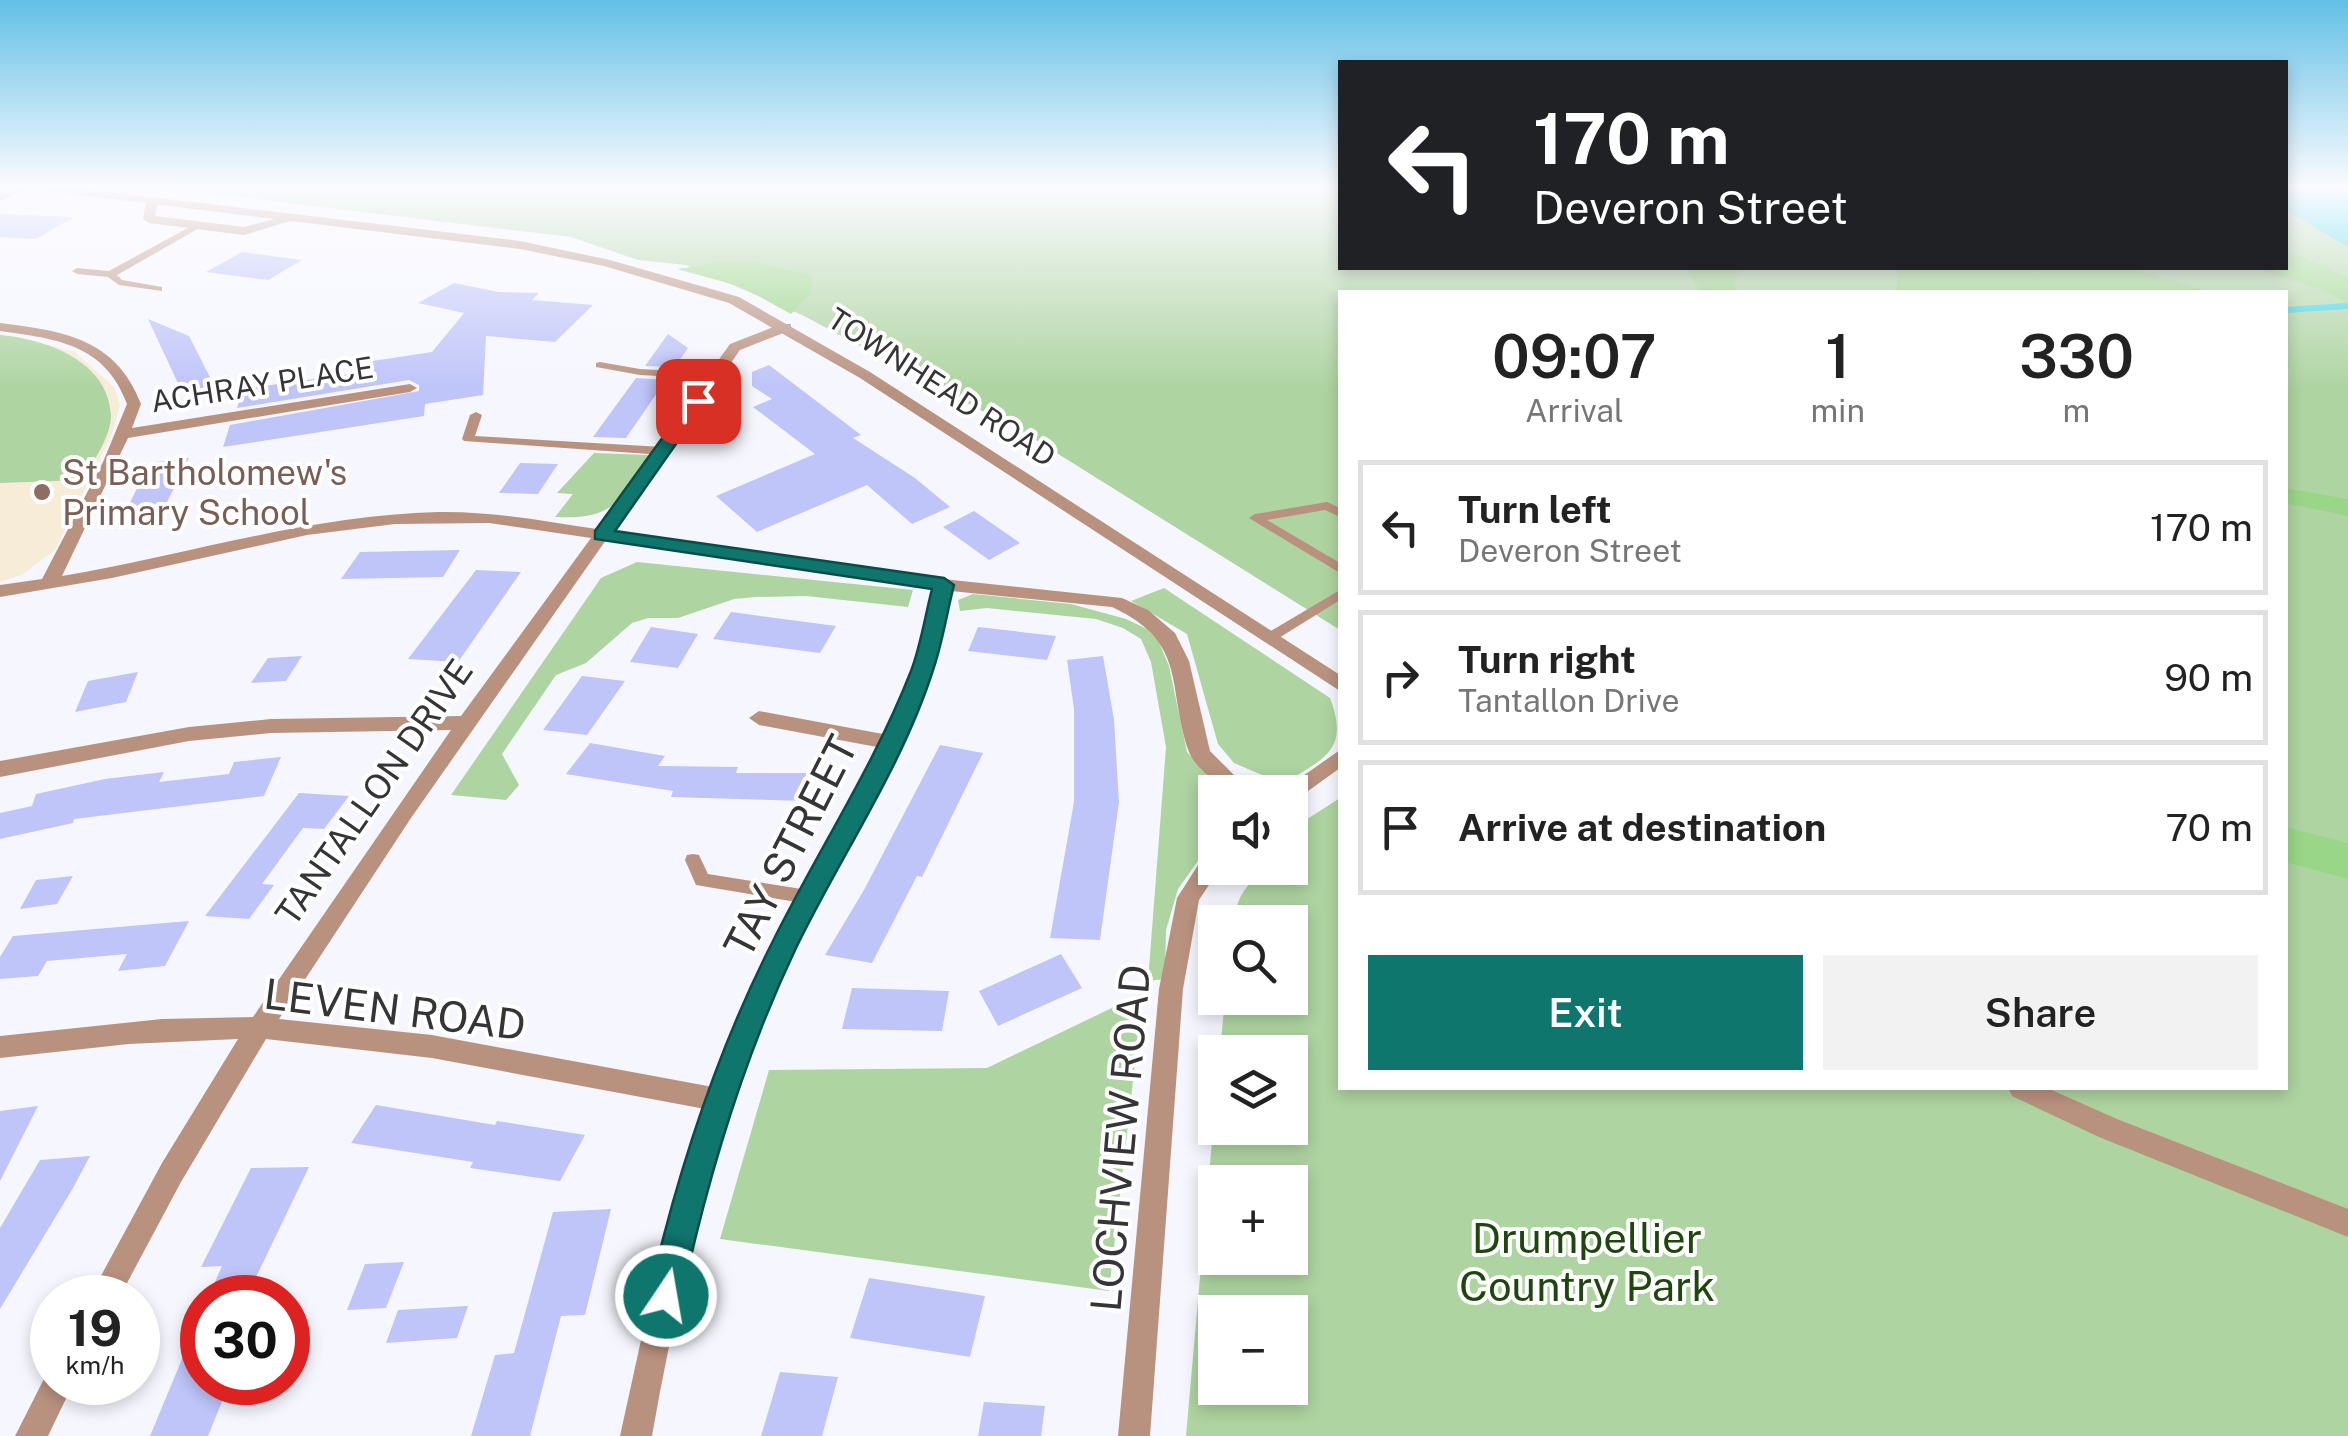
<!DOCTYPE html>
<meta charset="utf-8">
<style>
:root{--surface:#fff;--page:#f2f2f2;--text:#222;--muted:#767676;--line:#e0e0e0;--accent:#0f766e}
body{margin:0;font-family:"Public Sans",sans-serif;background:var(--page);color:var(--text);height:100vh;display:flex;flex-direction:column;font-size:38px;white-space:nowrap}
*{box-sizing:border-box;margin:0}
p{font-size:32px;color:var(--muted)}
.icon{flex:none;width:55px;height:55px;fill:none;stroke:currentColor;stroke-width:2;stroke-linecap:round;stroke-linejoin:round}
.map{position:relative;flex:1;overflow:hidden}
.sheet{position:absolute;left:1338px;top:290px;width:950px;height:800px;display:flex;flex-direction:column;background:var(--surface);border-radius:0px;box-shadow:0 5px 15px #0003}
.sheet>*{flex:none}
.hud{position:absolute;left:1338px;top:60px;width:950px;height:210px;border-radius:0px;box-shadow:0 5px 15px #0003;background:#202124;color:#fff;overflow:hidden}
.tools{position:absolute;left:1198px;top:775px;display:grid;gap:20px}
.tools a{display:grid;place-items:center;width:110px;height:110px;border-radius:0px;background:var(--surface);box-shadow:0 5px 15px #0003;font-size:50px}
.speed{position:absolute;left:30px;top:1275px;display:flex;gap:20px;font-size:50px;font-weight:700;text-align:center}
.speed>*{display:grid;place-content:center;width:130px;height:130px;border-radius:50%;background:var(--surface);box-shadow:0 5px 15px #0003;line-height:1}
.speed small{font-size:25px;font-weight:400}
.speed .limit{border:15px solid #d22;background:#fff;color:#111}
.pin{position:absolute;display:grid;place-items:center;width:85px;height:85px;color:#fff;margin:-42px;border-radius:20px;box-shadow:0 5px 15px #0006}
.me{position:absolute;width:110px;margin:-55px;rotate:12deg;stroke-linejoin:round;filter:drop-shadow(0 0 8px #0008)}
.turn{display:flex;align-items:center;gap:35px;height:210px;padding:0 30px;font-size:45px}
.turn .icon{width:130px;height:130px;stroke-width:2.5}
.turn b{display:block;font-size:70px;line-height:85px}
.eta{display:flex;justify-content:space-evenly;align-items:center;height:170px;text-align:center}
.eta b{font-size:60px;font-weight:600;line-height:70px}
.button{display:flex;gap:20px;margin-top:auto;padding:20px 30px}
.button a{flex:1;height:115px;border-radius:0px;background:var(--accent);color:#fff;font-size:40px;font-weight:600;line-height:115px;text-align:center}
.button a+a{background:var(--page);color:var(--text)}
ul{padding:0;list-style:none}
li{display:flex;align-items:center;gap:30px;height:135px;margin:0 20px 15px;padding:0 10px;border:5px solid var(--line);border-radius:0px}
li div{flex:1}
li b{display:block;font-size:38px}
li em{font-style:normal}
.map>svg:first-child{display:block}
.education{fill:#f6ecd7}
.green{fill:#aed4a1;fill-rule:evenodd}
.forest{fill:#9ad687}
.water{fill:#3bd2e3}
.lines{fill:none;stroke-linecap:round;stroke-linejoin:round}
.stream{stroke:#3bd2e3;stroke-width:6}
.building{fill:#bfc4f9}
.service{fill:#b9927f;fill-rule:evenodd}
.minor{fill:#b9927f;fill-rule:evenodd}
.tertiary{fill:#b9927f;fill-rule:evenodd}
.route{fill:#0f766e;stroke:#0a4d48;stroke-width:2.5}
.education-dot{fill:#8d6e63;stroke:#fff;stroke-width:4}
.labels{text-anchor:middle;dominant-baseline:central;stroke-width:8;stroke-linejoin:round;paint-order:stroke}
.far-street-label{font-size:30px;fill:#353538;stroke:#fff}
.education-label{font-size:35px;fill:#785e54;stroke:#fff;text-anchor:start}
.street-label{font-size:35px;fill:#353538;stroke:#fff}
.near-street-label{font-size:42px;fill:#353538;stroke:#fff}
.near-park-label{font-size:42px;fill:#204610;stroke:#fff}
</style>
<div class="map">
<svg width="2348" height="1436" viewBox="0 0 2348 1436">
<rect width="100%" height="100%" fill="#f6f7fe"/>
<path class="education" d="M0,334L74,351L114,387L120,405L112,434L55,550L23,574L0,582Z"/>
<g class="green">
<path d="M163,188H1340V268H2285V188H2348V1436H1186L1215,1107V1128H1290V1052H1220L1225,998H1290V922H1234C1238,891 1246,890 1263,868H1290V830L1340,798V1088H2285V292H1340V630L1031,437L802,315L686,265L638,260L571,237ZM1215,1182H1290V1258H1215ZM1215,1312H1290V1388H1215Z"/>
<path d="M0,335C45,339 108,360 111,415C111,437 93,461 83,480L0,483Z"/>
<path d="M594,453L649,455C618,501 616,520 555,517L573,494L557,493Z"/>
<path d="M637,562L913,590L908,607L806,596L756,597L734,599L678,618H648L632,623L586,663L556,675L502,754L519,785L506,800L451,795L601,578Z"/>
<path d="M1164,588L1330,698C1350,751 1324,758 1283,784L1234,763L1218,744L1187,634L1131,601Z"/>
<path d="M973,594L1071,604L1126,619L1147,629L1159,642L1169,666L1187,752L1225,792H1215V837L1178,889L1166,930L1165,979L1148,981L1166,747L1151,662L1141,639L1123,628L1096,619L987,608L960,611L958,600Z"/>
<path d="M1143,993L1109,1291L720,1239L769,1070L987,1068Z"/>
</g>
<g class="forest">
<path d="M2285,250L2348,277V304L2323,290L2254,268H2285Z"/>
<path d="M722,262H752L812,276L811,293L791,314L742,287L677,269Z"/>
<path d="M1686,268H1738L1734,292H1701Z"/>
<path d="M1896,268H2130L2210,292H1898Z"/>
<path d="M2285,488L2348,499V516L2285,503Z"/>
<path d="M2285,827L2348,843V879L2285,862Z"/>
</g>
<path class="water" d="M2285,188H2348V247L2285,210Z"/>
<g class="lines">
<path class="stream" d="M2285,310L2348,306"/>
</g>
<g class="building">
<path d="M0,214L74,217L36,239L0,237Z"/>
<path d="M242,252L302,260L268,280L206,272Z"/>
<path d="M454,283L498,292L539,293L532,300L593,305L555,342L486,336L483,395L425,404L424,416L223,447L230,425L419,391V385L409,380L237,408L243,389L357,373L359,363L432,352L464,313L418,303Z"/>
<path d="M148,319L189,336L214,385L183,394Z"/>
<path d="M668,334L688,348L675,367L645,366Z"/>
<path d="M769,365L861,435L853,438L915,478L950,507L912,524L867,485L757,532L716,496L815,454L753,407L772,399L752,386V372Z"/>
<path d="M636,378L666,380L626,438L593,437Z"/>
<path d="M189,458L162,512L122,518L150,463Z"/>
<path d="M520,463L558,464L538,494L499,493Z"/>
<path d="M974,511L1020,543L989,560L943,527Z"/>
<path d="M460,550L443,577L341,579L360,552Z"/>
<path d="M476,570L521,572L458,662L408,659Z"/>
<path d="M731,612L836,626L820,653L713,639Z"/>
<path d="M651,627L698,634L678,668L630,662Z"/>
<path d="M978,627L1056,636L1047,660L968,651Z"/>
<path d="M302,656L286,681L251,683L268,658Z"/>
<path d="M1103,656L1114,720L1119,802L1100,940L1050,938L1074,802V709L1067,660Z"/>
<path d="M138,672L126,702L75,712L88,681Z"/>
<path d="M582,676L625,681L587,735L543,730Z"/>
<path d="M590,743L665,756L658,766L738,767L736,773H813L806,801L671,797L673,791L566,774Z"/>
<path d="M940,745L983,753L922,877L917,876L872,963L825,955L864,890Z"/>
<path d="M281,757L264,796L74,819L73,823L0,839V813L32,806L36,794L105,779L164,772L159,782L229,774L234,762Z"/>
<path d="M299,793L349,796L324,829L303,828L262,884L274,885L249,919L205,916Z"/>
<path d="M73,876L57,904L20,909L36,880Z"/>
<path d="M189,921L165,966L118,971L127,954L47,961L38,976L0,979V957L13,936Z"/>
<path d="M1061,954L1082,988L998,1026L979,991Z"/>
<path d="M852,988L949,991L942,1031L842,1029Z"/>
<path d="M376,1105L495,1125L497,1121L585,1135L560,1181L470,1168L473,1162L351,1143Z"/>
<path d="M38,1106L0,1181V1111Z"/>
<path d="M90,1156L73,1188L0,1309V1228L40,1160Z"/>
<path d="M309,1167L246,1298H208L222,1266L201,1267L251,1168Z"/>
<path d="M611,1209L585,1315L561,1316L530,1436H471L495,1355L514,1353L553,1212Z"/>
<path d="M404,1262L386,1308L347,1310L365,1264Z"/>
<path d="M869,1278L985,1296L970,1357L850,1338Z"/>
<path d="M468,1306L457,1338L386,1343L398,1310Z"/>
<path d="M202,1311V1382H230L208,1436H150Z"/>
<path d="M780,1372L838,1377L822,1436H761Z"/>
<path d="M984,1402L1045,1406L1041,1436H978Z"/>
</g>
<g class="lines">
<g class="service">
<path d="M17,188H29L0,201V195Z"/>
<path d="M195,224L203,226L117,275L122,280L162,287V291L119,285L108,277L77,274L72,271L77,268L109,271Z"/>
<path d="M600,362L640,369L715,373L720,376L715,379L640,375L596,367V363Z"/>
<path d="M476,412L482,415L475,436L663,447L669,451L663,455L464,441L462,439L470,415Z"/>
<path d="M1327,502L1340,508V517L1325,510L1267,520L1340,563V573L1249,518L1255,514Z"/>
<path d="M1340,590V600L1274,641H1264L1262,638L1264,635Z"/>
<path d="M693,854L699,855L708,874L808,890L814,892L817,897L814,902L808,904L696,885L685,860L687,855Z"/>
</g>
<g class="minor">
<path d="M152,198L158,202L155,216L244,227L290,215L296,219L244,235L149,223L143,219L146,202Z"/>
<path d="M0,323C63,331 116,338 141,404L132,428L410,384L417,388L410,392L128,438L62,576C187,555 310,515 438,512C492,511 544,521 597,529L730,344L781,324H791V330L740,350L613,531L943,579L1122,598L1148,610L1175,633L1189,661L1210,751L1251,792H1227C1216,781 1195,768 1189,752C1166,686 1189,643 1112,607L951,591C945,618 941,646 931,672C894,769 836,856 793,950C724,1105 681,1269 652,1436H620L661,1249L705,1109L432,1058L266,1039L181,1182L119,1298H89L162,1163L238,1039L129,1044L0,1058V1036L162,1019L253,1017L451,730L271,733L189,741L0,777V761L189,727L271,719L461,716L591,538L489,523L395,524L307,535L112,578L0,597V585L42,579L103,462L127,404C105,344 57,339 0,331ZM606,540L933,589L915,662L883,734L759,711L749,718L759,725L877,747L769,951L713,1087L432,1035L279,1019L411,818Z"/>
<path d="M52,1369V1382H74L48,1436H15L48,1371Z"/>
</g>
<g class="tertiary">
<path d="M41,188H77L520,241L610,260L739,297L870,372L1340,675V691L860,378L729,303L604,266L520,249L47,191Z"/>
<path d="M1340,750V768L1297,799L1290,801V792H1280Z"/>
<path d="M1215,848V868H1220L1199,900L1183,989L1150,1436H1118L1159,989L1177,898L1207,851Z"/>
<path d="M2008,1088H2047L2117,1119L2348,1209V1237L2099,1137L2012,1096Z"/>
</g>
</g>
<linearGradient id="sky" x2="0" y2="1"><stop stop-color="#63c0e6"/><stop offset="0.48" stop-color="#fbfbff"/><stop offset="1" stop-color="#fbfbff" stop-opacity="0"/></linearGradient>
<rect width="2348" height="389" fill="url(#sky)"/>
<path class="route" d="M698,396L706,401L615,531L944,578L954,585C947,612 943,640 934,667C903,766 841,855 796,948C743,1059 708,1176 682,1296L678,1308L666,1312L654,1308L649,1296C677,1174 715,1055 772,943C817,852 874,766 911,671C921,645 925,616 932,589L595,539V531L692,397Z"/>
<circle class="education-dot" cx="42" cy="492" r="10"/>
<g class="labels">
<g class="far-street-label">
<text transform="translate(262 384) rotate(-9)">ACHRAY PLACE</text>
<text transform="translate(942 387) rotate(33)">TOWNHEAD ROAD</text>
</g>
<g class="education-label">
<text x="62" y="472">St Bartholomew's<tspan x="62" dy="40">Primary School</tspan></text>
</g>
<g class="street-label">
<text transform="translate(374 792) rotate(-55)">TANTALLON DRIVE</text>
</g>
<g class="near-street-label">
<text transform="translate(790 846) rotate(-63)">TAY STREET</text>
<text transform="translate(395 1009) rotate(7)">LEVEN ROAD</text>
<text transform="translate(1120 1138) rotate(-85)">LOCHVIEW ROAD</text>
</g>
<g class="near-park-label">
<text x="1587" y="1237">Drumpellier<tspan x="1587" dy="48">Country Park</tspan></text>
</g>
</g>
</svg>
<div class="tools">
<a><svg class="icon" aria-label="sound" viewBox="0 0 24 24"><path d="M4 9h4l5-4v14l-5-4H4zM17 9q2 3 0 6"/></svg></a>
<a><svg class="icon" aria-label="search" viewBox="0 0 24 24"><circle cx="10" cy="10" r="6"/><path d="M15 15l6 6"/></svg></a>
<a><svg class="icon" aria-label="layers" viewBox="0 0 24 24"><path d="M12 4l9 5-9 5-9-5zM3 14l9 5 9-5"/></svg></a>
<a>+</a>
<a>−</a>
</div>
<div class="speed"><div>19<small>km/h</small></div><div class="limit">30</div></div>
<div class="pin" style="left:698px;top:401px;background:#d93025"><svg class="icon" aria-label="arrive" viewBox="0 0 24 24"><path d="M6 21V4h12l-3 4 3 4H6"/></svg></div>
<svg class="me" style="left:666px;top:1296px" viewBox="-20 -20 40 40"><circle r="17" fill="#0f766e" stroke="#fff" stroke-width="3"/><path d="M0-11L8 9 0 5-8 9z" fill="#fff"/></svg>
<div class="hud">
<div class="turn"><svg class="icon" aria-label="left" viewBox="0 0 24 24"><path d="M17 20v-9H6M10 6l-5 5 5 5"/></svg><div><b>170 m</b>Deveron Street</div></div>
</div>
<section class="sheet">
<div class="eta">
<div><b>09:07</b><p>Arrival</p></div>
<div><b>1</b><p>min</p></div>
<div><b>330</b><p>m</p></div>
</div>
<ul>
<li><svg class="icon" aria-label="left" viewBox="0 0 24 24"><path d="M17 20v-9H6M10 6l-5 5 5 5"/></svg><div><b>Turn left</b><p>Deveron Street</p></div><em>170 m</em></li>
<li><svg class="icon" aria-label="right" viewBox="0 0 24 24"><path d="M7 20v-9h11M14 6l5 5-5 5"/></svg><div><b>Turn right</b><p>Tantallon Drive</p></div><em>90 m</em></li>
<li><svg class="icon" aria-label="arrive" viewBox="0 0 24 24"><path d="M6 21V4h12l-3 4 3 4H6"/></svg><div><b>Arrive at destination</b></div><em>70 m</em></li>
</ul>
<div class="button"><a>Exit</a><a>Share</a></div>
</section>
</div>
